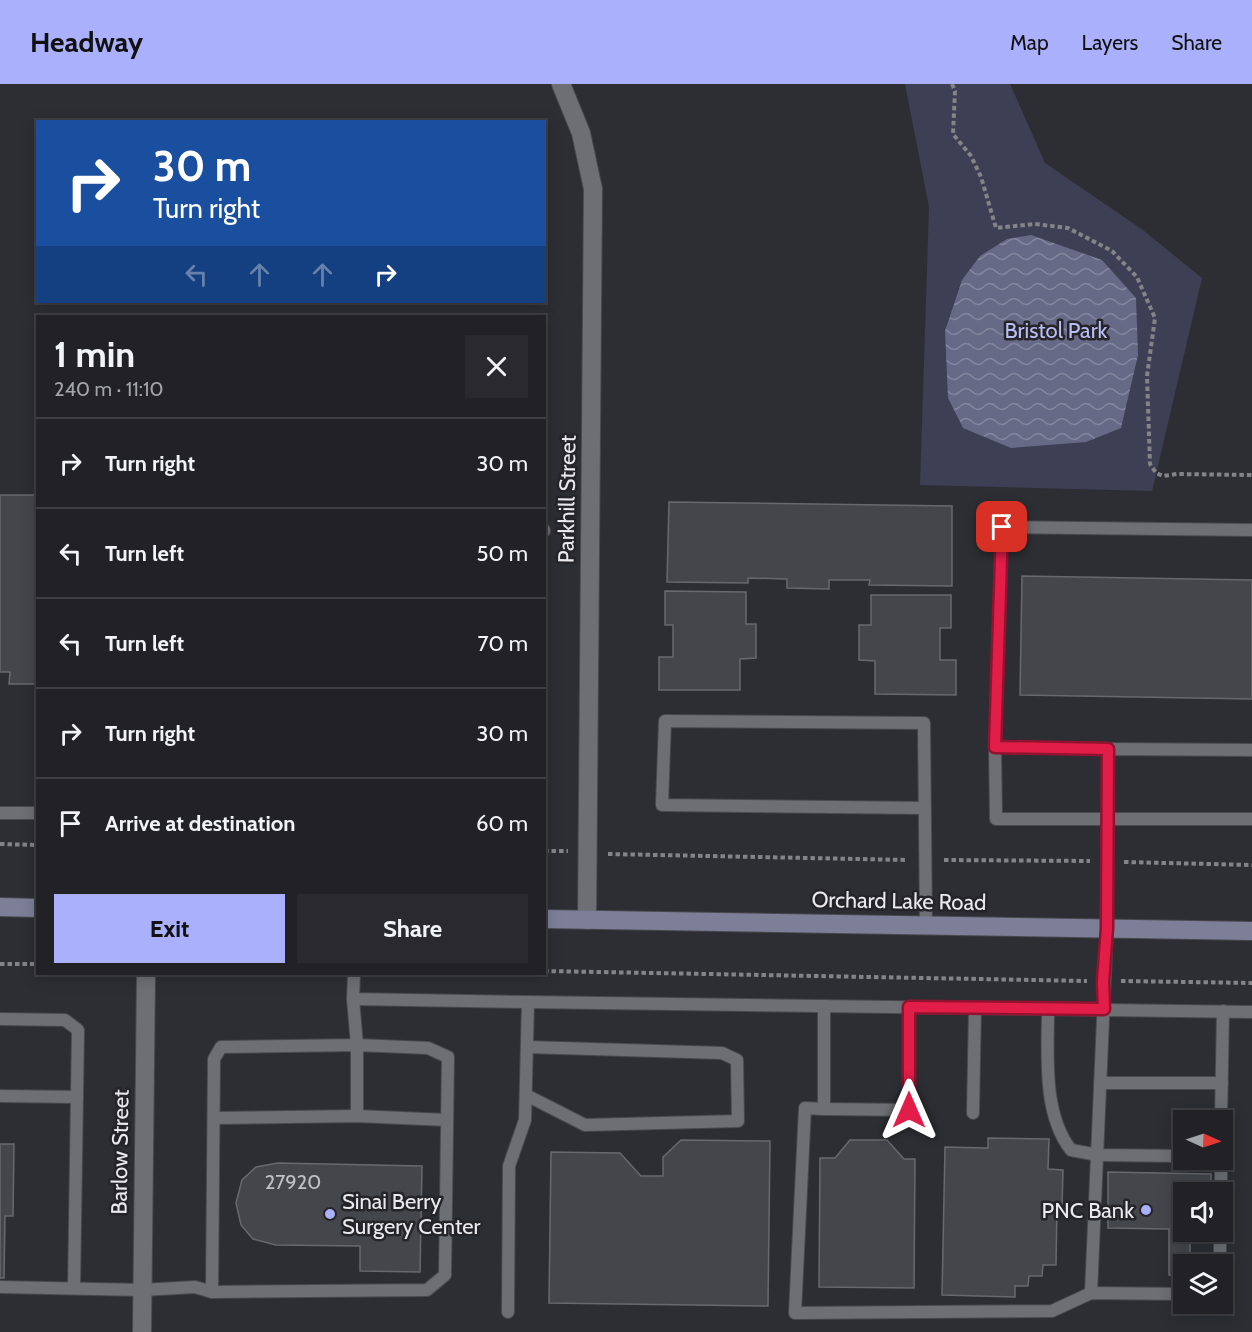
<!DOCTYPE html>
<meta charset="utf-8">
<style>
:root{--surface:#222226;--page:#2a2a2e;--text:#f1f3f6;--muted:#a2a4a7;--line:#3f3f43;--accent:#aab0fb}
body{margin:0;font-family:Cabin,sans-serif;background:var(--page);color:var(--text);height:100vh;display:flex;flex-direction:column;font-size:22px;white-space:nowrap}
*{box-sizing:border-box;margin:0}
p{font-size:20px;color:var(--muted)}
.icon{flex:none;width:33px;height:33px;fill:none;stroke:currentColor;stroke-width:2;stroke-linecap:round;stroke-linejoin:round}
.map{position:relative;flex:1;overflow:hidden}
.drawer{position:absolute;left:36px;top:231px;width:510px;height:660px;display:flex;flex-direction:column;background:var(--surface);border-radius:0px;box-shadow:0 3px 15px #0003,0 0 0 2px var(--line)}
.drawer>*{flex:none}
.top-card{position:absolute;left:36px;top:36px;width:510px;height:183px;border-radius:0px;box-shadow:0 3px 15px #0003,0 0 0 2px var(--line);background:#1a4fa0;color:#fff;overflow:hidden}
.needle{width:39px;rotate:93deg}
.buttons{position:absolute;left:1173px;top:1026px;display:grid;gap:12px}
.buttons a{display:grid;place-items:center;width:60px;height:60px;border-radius:0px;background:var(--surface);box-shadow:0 3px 15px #0003,0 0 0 2px var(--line);font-size:30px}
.pin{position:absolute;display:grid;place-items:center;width:51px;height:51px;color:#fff;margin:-26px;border-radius:12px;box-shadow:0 3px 9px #0006}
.me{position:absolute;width:66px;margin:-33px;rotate:0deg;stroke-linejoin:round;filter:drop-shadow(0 0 4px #0008)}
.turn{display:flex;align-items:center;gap:21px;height:126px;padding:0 18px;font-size:27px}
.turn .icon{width:78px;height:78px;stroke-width:2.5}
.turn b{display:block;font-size:42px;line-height:51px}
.lanes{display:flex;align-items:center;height:57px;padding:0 18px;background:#0003;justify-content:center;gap:30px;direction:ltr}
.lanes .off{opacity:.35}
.round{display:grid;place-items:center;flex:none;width:63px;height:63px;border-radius:0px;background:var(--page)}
.headline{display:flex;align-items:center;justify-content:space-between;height:102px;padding:0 18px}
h1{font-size:36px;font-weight:700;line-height:45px}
.button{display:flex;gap:12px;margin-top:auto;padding:12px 18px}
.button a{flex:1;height:69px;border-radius:0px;background:var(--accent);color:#111;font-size:24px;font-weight:700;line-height:69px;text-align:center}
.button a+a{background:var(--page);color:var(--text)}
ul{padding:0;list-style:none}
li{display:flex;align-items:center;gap:18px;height:90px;padding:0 18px;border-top:2px solid var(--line)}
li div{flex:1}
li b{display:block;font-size:22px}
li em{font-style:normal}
header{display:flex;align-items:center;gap:36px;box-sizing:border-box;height:84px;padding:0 30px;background:var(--accent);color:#111}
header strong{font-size:28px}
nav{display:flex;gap:33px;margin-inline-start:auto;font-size:21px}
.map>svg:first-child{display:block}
.green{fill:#3d3f54}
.water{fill:url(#water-waves)}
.building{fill:#45464b;stroke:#68696f;stroke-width:1.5}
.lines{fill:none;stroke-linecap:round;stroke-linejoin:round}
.lane-casing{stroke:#49494e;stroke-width:14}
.street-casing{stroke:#49494e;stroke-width:20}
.secondary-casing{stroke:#49494e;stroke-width:20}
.path{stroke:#838388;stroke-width:4;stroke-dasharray:4.5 3;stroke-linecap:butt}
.lane{stroke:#6e6f74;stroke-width:12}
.street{stroke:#6e6f74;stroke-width:18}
.secondary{stroke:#7d7f99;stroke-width:18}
.route-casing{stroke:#92132f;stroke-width:15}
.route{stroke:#e11d48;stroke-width:10}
.poi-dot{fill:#aab0fb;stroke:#242429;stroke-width:2}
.labels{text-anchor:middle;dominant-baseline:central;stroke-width:5;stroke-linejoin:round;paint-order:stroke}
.number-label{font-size:20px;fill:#c1c1c5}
.park-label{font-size:22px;fill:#b9bef4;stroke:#242429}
.street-label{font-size:22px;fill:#eaeaee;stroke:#242429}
.poi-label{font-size:22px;fill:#eaeaee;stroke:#242429;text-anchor:start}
</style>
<header>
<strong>Headway</strong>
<nav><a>Map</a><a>Layers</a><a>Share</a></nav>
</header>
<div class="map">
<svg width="1252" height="1248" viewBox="0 0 1252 1248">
<defs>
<pattern id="water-waves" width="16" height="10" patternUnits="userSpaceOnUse" patternTransform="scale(1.5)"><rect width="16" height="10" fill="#676a87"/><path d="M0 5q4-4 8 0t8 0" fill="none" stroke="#84879e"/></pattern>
</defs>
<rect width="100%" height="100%" fill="#2d2e33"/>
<path class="green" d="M905,0H1010L1045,79L1143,146L1202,194L1152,407L920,401L929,123Z"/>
<path class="water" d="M1031,151L1102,176L1136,214L1138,271L1121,344L1086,358L1011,364L963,344L948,314L945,247L962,196L980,172L1007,155Z"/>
<g class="building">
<path d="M0,411H38V600H9L10,588H0Z"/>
<path d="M669,418L952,422V502L869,501L870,496H829V505L787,504V495L748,494V499L667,498Z"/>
<path d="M1022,492L1252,496V615L1020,611Z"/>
<path d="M665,507L746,508V540H756V574L740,575V606H659V573H673V541H665Z"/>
<path d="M871,511H951V544H940V576H956V611L875,610V577L859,576V541H871Z"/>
<path d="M988,1054L1049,1055L1048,1085L1063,1086L1062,1124H1057L1056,1181H1043L1042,1192H1029L1028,1202H1015V1213L942,1211L945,1063L988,1064Z"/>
<path d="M681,1056L770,1057L768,1222L549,1219L551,1068L620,1069L641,1092H663V1073Z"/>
<path d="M850,1056H887L904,1075H915L914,1204L819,1203L820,1074H835Z"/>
<path d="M0,1060H14L13,1132H5L4,1194H0Z"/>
<path d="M278,1079L422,1082L420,1188L360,1187V1162L276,1161L253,1155L241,1141L236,1119L242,1096L256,1083Z"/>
<path d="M1108,1088L1211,1090V1108H1184V1148H1190V1180H1184V1191H1169V1145L1108,1144Z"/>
</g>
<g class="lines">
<defs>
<g id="lane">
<path d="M544,446V447"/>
<path d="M995,663L996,735H1252"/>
<path d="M1108,665L995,663L1002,443L1252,446"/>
<path d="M925,724L662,721L665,637L924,639L926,841"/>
<path d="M0,729H38"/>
<path d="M354,890L353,915L528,918L525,1036L509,1082L508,1228"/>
<path d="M528,918L1252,928"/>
<path d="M824,922V1025L805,1024L795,1229L1052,1227L1091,1209L1184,1210"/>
<path d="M1048,925C1048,969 1042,1029 1071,1066L1098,1071L1184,1072"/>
<path d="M0,935L65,936L78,946L74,1204"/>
<path d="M1100,999H1222"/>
<path d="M526,1011L585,1041L738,1037L737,976L722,969L527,963"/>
<path d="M0,1012L77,1013"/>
<path d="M824,1025L909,1026V923"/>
<path d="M973,1029L975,924"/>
<path d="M214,1034L357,1032L447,1036"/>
<path d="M1221,1036L1223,927"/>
<path d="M1221,1108V1076"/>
<path d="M1220,1180V1148"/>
<path d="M0,1203L142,1206L195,1203L212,1208L214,975L221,963L357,961L353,915"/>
<path d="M212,1208L427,1206L445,1191L448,973L428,964L357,961V1032"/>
<path d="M1091,1209L1107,844L1108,665L1252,666"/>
</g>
<g id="street">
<path d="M561,0L581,49L593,105L587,836"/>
<path d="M142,1248L146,890"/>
</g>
<g id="secondary">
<path d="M0,823L38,824"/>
<path d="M544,835L1252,847"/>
</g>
</defs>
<use href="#lane" class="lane-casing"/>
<use href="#street" class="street-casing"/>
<use href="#secondary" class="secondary-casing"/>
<g class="path">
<path d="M952,0L955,7L953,50L971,72L981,93L996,144L1035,140L1068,144L1112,167L1137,193L1155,234L1147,292L1150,380L1156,389L1163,392L1177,390L1252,391"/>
<path d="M0,760L38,761"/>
<path d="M544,767H568"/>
<path d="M608,770L907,776"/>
<path d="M944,776L1090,777"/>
<path d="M1124,778L1252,781"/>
<path d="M0,880H38"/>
<path d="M544,887L1087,897"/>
<path d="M1121,897L1252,899"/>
</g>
<use href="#lane" class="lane"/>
<use href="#street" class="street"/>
<use href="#secondary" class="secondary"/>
</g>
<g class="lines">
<defs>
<path id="route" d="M909,1026V923L1104,925L1103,897L1107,844L1108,665L995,663L1002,443"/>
</defs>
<use href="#route" class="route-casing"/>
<use href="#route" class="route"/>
</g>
<g class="poi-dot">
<circle cx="1146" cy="1126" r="6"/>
<circle cx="330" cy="1130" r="6"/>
</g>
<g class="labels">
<g class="number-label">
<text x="293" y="1098">27920</text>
</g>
<g class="park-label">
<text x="1056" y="246">Bristol Park</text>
</g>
<g class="street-label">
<text transform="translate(567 415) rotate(-89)">Parkhill Street</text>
<text transform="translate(899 817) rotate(1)">Orchard Lake Road</text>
<text transform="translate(120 1068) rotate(-89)">Barlow Street</text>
</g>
<g class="poi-label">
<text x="342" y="1117">Sinai Berry<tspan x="342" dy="25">Surgery Center</tspan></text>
<text x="1134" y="1126" text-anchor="end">PNC Bank</text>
</g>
</g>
</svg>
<div class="buttons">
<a><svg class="needle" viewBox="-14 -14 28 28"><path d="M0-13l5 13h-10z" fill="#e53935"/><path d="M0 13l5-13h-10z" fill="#a2a4a7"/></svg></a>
<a><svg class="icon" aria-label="sound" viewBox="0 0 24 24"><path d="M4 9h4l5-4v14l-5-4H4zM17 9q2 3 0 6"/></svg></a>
<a><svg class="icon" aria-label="layers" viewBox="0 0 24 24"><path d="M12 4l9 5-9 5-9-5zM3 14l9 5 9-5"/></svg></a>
</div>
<div class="pin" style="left:1002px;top:443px;background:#d93025"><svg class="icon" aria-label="arrive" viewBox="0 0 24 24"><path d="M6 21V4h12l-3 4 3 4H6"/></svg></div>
<svg class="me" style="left:909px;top:1026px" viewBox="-20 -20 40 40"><path d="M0-17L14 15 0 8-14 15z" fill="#e11d48" stroke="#fff" stroke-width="4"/></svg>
<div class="top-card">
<div class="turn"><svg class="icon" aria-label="right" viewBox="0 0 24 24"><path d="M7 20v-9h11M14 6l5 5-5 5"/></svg><div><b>30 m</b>Turn right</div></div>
<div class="lanes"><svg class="icon off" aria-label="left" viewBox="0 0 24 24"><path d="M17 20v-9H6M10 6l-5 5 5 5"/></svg><svg class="icon off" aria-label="ahead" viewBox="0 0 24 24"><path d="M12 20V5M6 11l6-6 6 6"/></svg><svg class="icon off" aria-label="ahead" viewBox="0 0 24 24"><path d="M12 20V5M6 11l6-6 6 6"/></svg><svg class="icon" aria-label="right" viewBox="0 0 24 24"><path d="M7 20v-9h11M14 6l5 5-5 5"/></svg></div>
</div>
<section class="drawer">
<div class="headline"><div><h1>1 min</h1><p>240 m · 11:10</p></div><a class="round"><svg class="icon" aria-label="close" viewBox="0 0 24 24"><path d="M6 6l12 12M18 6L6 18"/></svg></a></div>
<ul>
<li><svg class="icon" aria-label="right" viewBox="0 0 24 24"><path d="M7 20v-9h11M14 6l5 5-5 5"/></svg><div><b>Turn right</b></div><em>30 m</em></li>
<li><svg class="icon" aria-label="left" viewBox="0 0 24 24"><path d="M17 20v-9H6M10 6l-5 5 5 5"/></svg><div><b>Turn left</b></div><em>50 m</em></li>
<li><svg class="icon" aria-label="left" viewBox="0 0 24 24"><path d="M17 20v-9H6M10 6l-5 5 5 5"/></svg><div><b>Turn left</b></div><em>70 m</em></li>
<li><svg class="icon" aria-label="right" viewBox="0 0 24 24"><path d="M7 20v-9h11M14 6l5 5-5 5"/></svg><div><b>Turn right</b></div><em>30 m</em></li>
<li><svg class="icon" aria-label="arrive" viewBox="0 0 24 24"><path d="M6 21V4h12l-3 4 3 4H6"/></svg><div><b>Arrive at destination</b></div><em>60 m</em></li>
</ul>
<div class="button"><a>Exit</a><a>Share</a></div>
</section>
</div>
